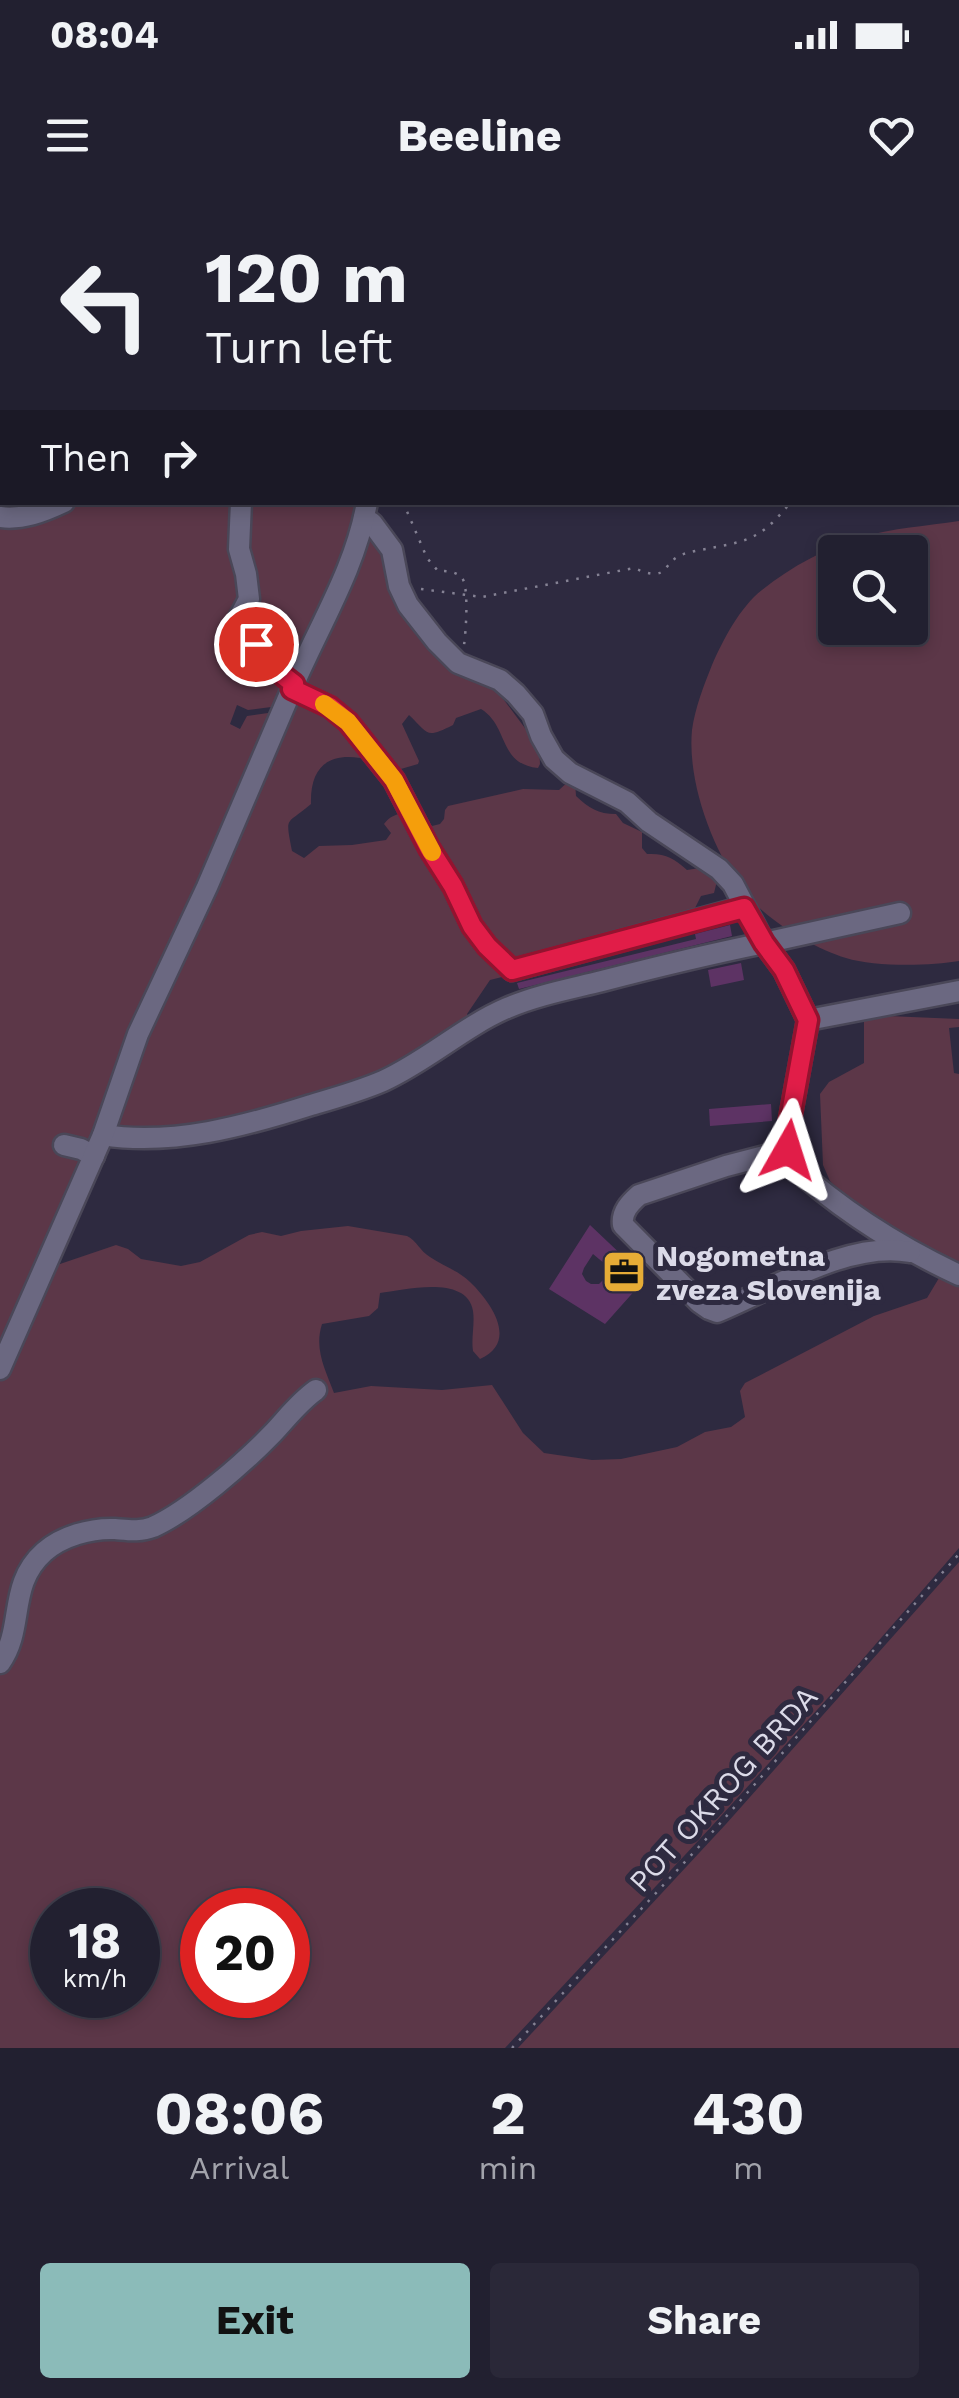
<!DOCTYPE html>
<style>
:root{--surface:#222030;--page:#2a2838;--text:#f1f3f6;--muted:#a2a3ab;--line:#3f3e4c;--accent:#8bbbb9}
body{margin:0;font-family:"Work Sans",sans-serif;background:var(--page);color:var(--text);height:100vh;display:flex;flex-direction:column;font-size:38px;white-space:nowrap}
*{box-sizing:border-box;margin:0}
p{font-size:32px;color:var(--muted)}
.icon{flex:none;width:55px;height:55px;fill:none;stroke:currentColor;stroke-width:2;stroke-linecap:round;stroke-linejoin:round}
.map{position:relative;height:1848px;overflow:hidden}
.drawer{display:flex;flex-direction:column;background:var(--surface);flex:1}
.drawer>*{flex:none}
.top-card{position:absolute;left:0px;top:0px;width:960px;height:305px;box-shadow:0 5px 15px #0003,0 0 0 2px var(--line);background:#222030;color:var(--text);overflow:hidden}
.buttons{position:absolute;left:818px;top:335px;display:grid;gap:20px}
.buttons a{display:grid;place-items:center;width:110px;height:110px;border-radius:10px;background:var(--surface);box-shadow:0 5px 15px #0003,0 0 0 2px var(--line);font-size:50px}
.speed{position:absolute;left:30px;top:1688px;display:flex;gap:20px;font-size:50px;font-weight:700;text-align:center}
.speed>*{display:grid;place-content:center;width:130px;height:130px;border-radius:50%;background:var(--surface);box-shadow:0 5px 15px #0003,0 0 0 2px var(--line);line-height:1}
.speed small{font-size:25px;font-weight:400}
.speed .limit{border:15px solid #d22;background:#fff;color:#111}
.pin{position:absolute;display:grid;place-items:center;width:85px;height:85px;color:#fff;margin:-42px;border:5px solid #fff;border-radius:50%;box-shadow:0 2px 10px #0007}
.me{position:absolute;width:110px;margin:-55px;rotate:6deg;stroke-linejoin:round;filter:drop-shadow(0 0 8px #0008)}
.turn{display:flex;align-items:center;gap:35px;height:210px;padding:0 40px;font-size:45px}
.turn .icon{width:130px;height:130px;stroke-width:2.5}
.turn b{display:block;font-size:70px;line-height:85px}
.then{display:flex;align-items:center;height:95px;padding:0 40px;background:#0003;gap:20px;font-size:38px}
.eta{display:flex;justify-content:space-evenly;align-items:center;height:170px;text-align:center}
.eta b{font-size:60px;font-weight:700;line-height:70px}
.cta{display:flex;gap:20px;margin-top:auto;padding:20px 40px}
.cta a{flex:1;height:115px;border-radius:10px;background:var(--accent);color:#111;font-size:40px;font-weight:700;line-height:115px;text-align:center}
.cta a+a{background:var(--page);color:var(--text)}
.status{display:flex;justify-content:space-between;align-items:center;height:70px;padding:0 50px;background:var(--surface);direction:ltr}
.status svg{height:28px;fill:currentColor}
header{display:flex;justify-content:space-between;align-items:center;height:130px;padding:0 40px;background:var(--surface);font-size:45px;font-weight:700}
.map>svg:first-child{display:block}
.green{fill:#5c3748;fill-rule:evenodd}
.water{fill:#0f506b}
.building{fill:#5d3364;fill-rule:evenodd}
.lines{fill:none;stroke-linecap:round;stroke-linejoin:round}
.minor-casing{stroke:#4a4758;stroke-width:25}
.path{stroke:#858294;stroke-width:2.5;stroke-dasharray:2.5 8;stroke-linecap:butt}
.minor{stroke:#6b6881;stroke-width:20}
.route-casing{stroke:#92132f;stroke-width:25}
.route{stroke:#e11d48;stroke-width:18}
.slow{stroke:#f59e0b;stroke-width:18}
.labels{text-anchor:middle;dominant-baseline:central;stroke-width:10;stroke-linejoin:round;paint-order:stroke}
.poi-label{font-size:30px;font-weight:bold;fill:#dbdae8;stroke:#2e2a40;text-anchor:start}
.street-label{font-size:30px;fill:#dbdae8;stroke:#2e2a40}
</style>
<div class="status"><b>08:04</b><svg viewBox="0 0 49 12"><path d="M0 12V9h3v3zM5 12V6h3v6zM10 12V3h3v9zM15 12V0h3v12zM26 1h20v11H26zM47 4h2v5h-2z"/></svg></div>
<header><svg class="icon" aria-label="menu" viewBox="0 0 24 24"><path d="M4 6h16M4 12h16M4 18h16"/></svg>Beeline<svg class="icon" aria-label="heart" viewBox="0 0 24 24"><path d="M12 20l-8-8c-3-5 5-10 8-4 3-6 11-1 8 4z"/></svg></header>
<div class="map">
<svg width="959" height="1848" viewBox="0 0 959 1848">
<rect width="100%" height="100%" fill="#2e2a40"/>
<g class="green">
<path d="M0,198H2V302H357L358,330L284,483L279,506L248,510L237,505L230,524L240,529L247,516L275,512L0,1161Z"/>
<path d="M371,315L396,386L504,500L539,547L540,564L538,568C498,564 509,526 481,509L456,518L453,525C425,539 429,534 409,515L402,524L419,561L418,564L394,571L298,487Z"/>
<path d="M959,321V761C930,766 874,767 846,758C813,748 767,720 745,693C713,652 687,582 692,530C695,508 704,485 712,465C723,440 740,407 762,390C792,366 826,348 862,337C892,328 927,326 959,321ZM835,352H910V428H835Z"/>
<path d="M298,494L367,550L360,558C326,553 310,569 311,604C286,626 285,614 292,651L304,658L319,646L352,645L386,640L391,633L384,624C390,616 396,614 406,613L510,775L490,780L467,814L471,822L421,857L295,907L154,935L112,926L141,841Z"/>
<path d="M570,580L575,582L576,596C589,608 598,614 616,614L623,623L642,632V648L647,654C665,653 674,658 687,670L706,667L718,677L714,693L701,696L688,722L523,771L485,738L421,617L432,626L440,624L444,619L445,610L448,606L523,589L559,590Z"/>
<path d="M864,815L959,819V827L949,828L954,873L959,874V1069L845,999L830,981L823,965L820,894L829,882L864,863Z"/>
<path d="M348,1026L407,1036C417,1041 420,1051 430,1057C443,1066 459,1071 470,1082C491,1102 519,1142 480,1159L473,1151C471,1138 475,1124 473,1111C467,1074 404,1090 380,1093L378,1108L369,1116L322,1124C314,1149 325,1169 334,1193L371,1186L442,1190L492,1185L523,1233L544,1253L592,1260L621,1259L677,1247L705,1232L731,1227L745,1217L740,1191L745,1183L874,1116L927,1098L942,1073L959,1081V1348L855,1468L712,1626L505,1848H0V1178L48,1065L60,1064L116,1045L128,1049L141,1059L181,1066L200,1062L249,1035L262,1032L281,1036L301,1031ZM52,1710H138V1795H52ZM202,1710H288V1795H202Z"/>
<path d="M959,1362V1848H518L726,1624Z"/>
</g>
<path class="water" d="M0,0H214V2H2V198H0Z"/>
<g class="building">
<path d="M730,725L732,736L519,789L517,783L696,739L695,734Z"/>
<path d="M741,763L744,780L711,787L708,770Z"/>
<path d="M771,904L772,921L710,926L709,909Z"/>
<path d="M590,1025L646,1078L605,1124L549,1089ZM593,1054L605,1064L609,1074L599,1084H591L586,1081L582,1074L584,1068Z"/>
</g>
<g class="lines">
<defs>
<g id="minor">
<path d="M232,0V2"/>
<path d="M907,0L912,2"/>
<path d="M505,2L506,0"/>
<path d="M958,26L959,27"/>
<path d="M0,317C22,320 43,312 64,302"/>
<path d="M364,318L372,323L392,350L399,386L408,405L437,442L458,463L500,480L516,494L533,514L541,536L554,559L570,573L627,602L649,622L719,669L733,684L764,743L900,713"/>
<path d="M294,484C320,424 356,367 367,302"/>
<path d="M293,489L330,507L348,522L394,580L429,648L453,686L472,726L487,746L512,770L744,707"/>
<path d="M808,820L959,791"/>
<path d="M103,935C173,946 245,926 311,905C335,898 360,891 383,881C427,861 463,827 507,808C537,795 570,789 602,781C656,767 710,754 764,743L784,770L808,820L790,919L788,947L790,964C841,1010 897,1046 959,1075"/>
<path d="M64,945L81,949L94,956"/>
<path d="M788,950L726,966L639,995C630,1003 621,1012 623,1025L699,1102L709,1109L717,1112C773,1089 849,1040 910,1052"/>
<path d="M0,1169L103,935L138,834L207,687L294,484C282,475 276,463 266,453C255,442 246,433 238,420L249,399L246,374L239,349L241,302"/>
<path d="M0,1463C25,1429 7,1385 44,1352C62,1336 91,1328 115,1329C128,1330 140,1332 153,1327C189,1311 245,1262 273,1233C287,1218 299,1202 316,1190"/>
</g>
</defs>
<use href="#minor" class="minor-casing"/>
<g class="path">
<path d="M763,0L764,2"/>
<path d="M720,2L723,0"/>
<path d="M812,2V0"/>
<path d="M0,219H2"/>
<path d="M958,224L959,223"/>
<path d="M403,302L427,358L438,371C446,371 456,371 462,378C469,386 466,432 464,445"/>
<path d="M421,389L482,397L634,368C673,385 659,360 687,353C709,347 736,346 756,335C769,328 781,314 791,302"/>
<path d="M512,1848L708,1637L959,1354"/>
</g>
<use href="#minor" class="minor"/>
</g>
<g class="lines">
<defs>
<path id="route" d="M256,444L285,477L294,484L292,489L330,507L348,522L394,580L429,648L453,686L472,726L487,746L512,770L744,708L764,743L784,770L808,820L790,919L788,950"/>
</defs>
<use href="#route" class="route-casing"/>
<use href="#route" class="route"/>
<path class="slow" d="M324,504L348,522L394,580L432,652"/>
</g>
<defs>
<symbol id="office-square" viewBox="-11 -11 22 22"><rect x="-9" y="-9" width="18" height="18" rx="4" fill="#e6ac36" stroke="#2e2a40"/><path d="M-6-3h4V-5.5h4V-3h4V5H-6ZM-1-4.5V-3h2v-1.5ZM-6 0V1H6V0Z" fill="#111"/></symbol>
</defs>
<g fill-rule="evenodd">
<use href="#office-square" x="599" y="1047" width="50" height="50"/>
</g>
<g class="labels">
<g class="poi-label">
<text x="656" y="1055">Nogometna<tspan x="656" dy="34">zveza Slovenija</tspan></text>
</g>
<g class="street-label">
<text transform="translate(723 1589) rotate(-48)">POT OKROG BRDA</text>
</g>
</g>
</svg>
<div class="buttons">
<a><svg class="icon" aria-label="search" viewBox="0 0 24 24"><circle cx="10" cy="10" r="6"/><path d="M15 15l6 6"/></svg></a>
</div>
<div class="speed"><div>18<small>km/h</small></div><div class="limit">20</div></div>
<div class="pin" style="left:256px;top:444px;background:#d93025"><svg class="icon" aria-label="arrive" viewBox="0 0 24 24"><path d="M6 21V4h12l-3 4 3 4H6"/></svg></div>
<svg class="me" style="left:788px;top:950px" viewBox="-20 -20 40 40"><path d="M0-17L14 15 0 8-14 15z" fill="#e11d48" stroke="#fff" stroke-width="4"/></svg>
<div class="top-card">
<div class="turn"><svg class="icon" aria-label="left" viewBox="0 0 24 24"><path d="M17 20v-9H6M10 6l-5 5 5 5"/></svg><div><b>120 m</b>Turn left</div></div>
<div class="then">Then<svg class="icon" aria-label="right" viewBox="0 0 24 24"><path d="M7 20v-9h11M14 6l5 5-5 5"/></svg></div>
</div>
</div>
<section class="drawer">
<div class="eta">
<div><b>08:06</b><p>Arrival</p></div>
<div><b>2</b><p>min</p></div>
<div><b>430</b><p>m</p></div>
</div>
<div class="cta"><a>Exit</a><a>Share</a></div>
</section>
